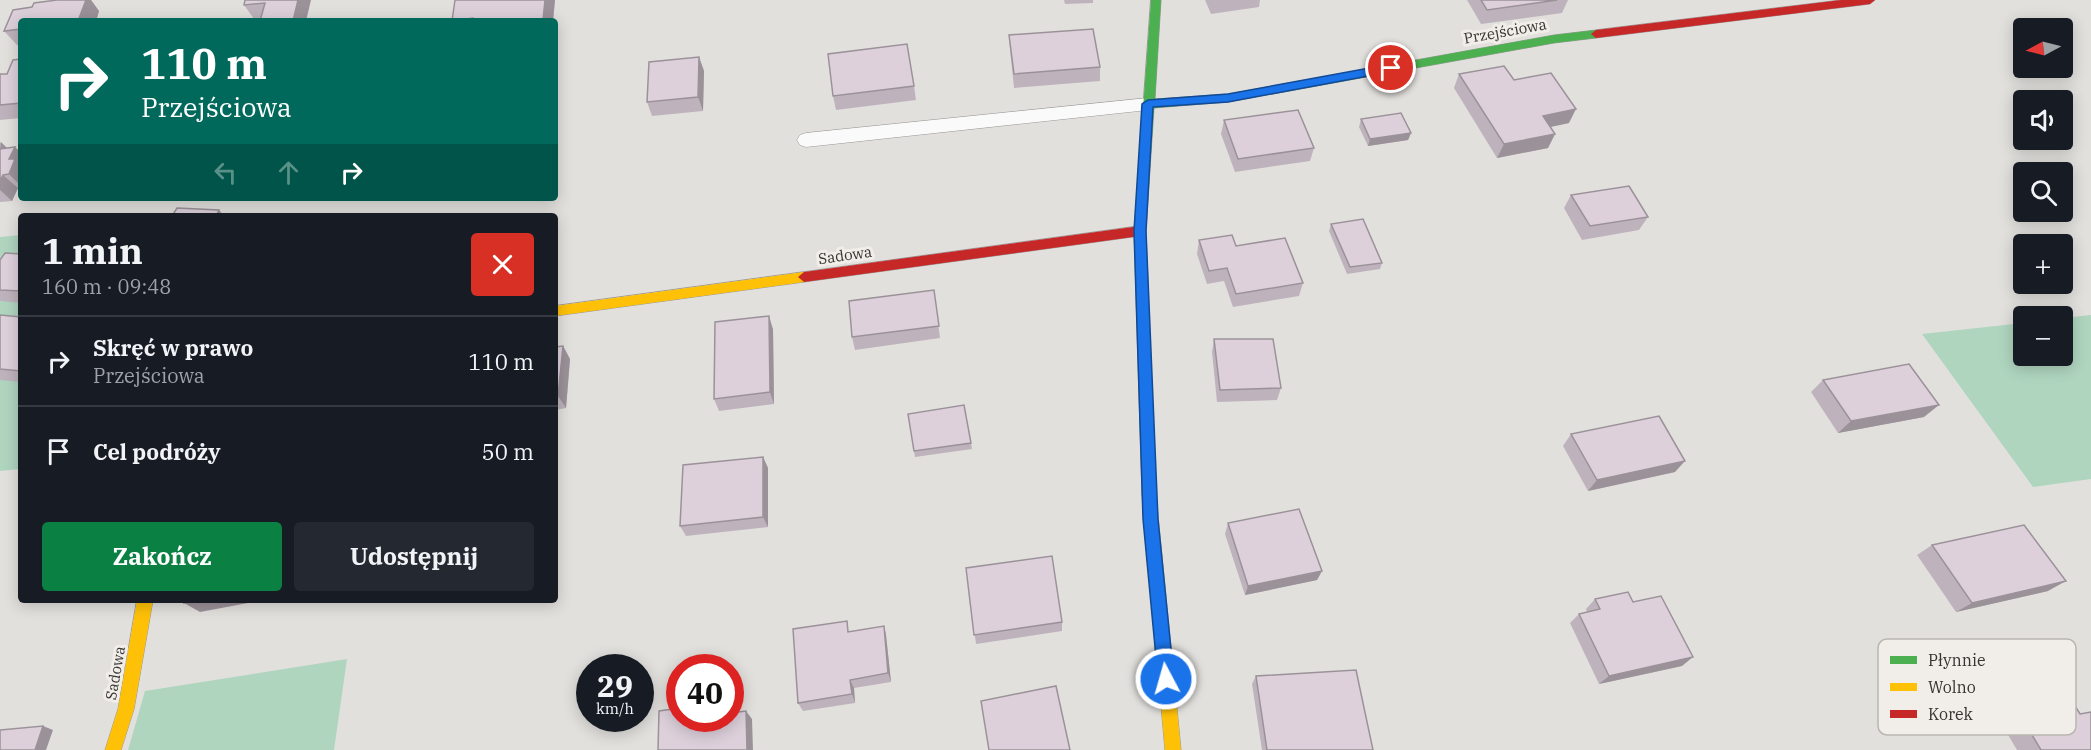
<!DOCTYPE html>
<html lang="pl">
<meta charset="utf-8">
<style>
:root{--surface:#171b24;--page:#242831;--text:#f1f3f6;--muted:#9ea1a6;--line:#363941;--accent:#0b8043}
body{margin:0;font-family:"IBM Plex Serif",serif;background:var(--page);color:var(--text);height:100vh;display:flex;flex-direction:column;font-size:22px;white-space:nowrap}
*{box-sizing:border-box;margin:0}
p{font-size:20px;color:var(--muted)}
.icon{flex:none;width:33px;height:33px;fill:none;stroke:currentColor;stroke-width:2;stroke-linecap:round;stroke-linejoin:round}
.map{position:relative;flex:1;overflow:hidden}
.sheet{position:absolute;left:18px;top:213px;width:540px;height:390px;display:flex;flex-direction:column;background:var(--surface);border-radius:6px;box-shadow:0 3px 15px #0003}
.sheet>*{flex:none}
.hud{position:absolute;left:18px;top:18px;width:540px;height:183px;border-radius:6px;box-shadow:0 3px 15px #0003;background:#00695c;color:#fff;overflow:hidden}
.needle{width:39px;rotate:263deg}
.controls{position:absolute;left:2013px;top:18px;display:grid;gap:12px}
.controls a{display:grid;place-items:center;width:60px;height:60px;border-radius:6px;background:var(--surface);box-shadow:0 3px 15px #0003;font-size:30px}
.speed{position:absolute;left:576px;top:654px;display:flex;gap:12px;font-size:30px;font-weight:700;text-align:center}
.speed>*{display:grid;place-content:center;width:78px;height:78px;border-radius:50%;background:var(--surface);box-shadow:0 3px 15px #0003;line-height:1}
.speed small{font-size:15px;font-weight:400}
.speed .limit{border:9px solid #d22;background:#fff;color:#111}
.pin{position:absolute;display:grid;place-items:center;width:51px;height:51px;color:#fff;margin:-26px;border:3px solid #fff;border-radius:50%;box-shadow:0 2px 6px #0007}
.me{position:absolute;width:66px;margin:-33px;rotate:354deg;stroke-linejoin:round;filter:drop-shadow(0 0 4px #0008)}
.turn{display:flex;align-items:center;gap:21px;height:126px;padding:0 24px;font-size:27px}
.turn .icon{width:78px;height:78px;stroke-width:2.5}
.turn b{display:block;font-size:42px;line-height:51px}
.lanes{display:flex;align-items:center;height:57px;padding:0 24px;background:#0003;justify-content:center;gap:30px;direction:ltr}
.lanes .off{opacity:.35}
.round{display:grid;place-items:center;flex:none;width:63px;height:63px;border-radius:6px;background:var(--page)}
.overview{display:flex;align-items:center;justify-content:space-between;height:102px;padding:0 24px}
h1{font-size:36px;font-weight:700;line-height:45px}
.primary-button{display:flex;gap:12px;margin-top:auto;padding:12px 24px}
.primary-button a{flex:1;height:69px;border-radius:6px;background:var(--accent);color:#fff;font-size:24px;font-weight:700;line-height:69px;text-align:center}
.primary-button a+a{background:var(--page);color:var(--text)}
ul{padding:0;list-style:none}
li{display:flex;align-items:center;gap:18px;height:90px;padding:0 24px;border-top:2px solid var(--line)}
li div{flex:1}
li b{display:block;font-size:22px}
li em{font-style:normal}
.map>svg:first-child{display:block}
.green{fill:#afd5bf}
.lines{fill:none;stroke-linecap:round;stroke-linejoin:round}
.lane-casing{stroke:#9a9997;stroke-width:1}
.fast-casing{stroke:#9a9997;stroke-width:1}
.slow-casing{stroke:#9a9997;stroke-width:1}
.jam-casing{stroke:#9a9997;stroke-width:1}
.lane{fill:#fbfafa;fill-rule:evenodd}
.fast{fill:#4caf50;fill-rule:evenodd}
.slow{fill:#ffc107;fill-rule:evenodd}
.jam{fill:#c62828;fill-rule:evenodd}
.wall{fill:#beb3bc}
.shaded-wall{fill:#9b9299}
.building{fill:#ddd0db;stroke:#9b9299;stroke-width:1.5}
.route{fill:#1a73e8;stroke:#114b97;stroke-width:1.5}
.labels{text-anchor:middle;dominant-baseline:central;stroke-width:6;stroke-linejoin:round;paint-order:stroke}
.street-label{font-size:15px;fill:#363432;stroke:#f1ede8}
.key{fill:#f1ede8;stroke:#b9b6b1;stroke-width:1.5}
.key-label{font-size:16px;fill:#363432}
</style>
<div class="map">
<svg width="2091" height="750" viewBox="0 0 2091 750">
<rect width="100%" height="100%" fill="#e2e0dd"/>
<g class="green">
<path d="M21,235V469L0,471V237Z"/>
<path d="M2091,315V479L2033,487L1922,334L2023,323L2024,356H2062L2063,318Z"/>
<path d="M347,659L334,750H128L145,691Z"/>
</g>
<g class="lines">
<defs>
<path id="lane" d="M1148,98L1154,100L1157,104L1154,108L1148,110L806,147L800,145L797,140L800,135L806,133Z"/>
<path id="fast" d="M1151,0H1161L1155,99L1228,94L1554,35L1596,30L1601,34L1596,38L1554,43L1228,102L1154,108L1146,231L1156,495L1154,500L1149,501L1144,500L1142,495L1134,231Z"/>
<g id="slow">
<path d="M804,272L810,277L804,282L555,316V306Z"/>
<path d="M1149,489L1154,490L1156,495L1181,750H1165L1142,495L1144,490Z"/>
<path d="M137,600H153L134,709L121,750H105L118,709Z"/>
</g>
<g id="jam">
<path d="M1841,0H1875L1870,4L1596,38L1591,34L1596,30Z"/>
<path d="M1140,226L1146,231L1140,236L804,282L798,277L804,272Z"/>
</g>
</defs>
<use href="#lane" class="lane-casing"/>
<use href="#fast" class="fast-casing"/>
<use href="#slow" class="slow-casing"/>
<use href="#jam" class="jam-casing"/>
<use href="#lane" class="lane"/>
<use href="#fast" class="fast"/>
<use href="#slow" class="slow"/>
<use href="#jam" class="jam"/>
</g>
<g class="wall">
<path d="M57,0H91L99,11L96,21H21V45H17L4,31L13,10L32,7L34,3Z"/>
<path d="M245,0H311L261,18L254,19L244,5Z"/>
<path d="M555,0L553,21H452Z"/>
<path d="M1064,0H1093V3L1065,4Z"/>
<path d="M1205,0H1260L1259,7L1211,14Z"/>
<path d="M1467,0H1568L1562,13L1481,24Z"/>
<path d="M1009,35L1100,67V81L1014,88L1010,49Z"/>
<path d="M699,57L704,71L703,111L652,116L647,102Z"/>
<path d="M21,59V118L0,120V74H7Z"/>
<path d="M1459,74L1514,80L1569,123L1550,127L1555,134L1548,148L1497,158L1454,88Z"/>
<path d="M914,86L916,100L836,110L833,96Z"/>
<path d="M1361,119L1411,133L1408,140L1368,146L1359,127Z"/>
<path d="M1224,120L1314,148L1310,161L1235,172L1221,134Z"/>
<path d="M0,142L7,148L15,147L21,153V188H18L12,201L0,202Z"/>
<path d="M1571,195L1648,217L1639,230L1582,240L1564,208Z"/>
<path d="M1331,224L1382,263L1380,269L1347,274L1329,231Z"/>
<path d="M1199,240L1236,246L1303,283L1299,296L1233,307L1224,281L1207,284L1197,254Z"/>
<path d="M21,254V303L0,301V260Z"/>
<path d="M934,290L940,338L855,350L852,337Z"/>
<path d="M0,315L21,317V382L0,380Z"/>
<path d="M773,329L774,404L719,411L714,399Z"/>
<path d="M1214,339L1281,388L1277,400L1217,402L1212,352Z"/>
<path d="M563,346L570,359L566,408L555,410V347Z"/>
<path d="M1823,380L1924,417L1838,433L1811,392Z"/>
<path d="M908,414L971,443L972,449L915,457Z"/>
<path d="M1571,434L1675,472L1588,491L1563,446Z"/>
<path d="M763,457L768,468V527L686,536L680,526Z"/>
<path d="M1228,523L1322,571L1317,580L1245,595L1225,534Z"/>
<path d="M1932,545L2048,591L1956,612L1917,555Z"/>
<path d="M966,568L1062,622V631L976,644Z"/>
<path d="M1595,599L1633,602L1682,666L1599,684L1570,623L1579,614L1587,612L1586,609Z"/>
<path d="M884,626L886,635L891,682L854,688L855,703L803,711L798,703L851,631Z"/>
<path d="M1256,676L1373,750H1262L1252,684Z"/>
<path d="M2080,714L2091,750H2017L2001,723L2020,715Z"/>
</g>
<g class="shaded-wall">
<path d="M86,0H91L99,11L96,21H78Z"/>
<path d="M298,0H311L306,21H293Z"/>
<path d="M545,0H555L553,21H543V20Z"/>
<path d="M699,57L704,71L703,111L698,97Z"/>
<path d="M1576,109L1569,123L1536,130L1543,116Z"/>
<path d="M1411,133L1408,140L1368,146L1370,139Z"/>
<path d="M1555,134L1548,148L1497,158L1504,144Z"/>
<path d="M1,142L12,153L15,147L21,153V186L9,174L0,151Z"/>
<path d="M3,175L18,188L12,201L0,190V181Z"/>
<path d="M219,210L224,216H216Z"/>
<path d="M769,316L773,329L774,404L770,392Z"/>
<path d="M563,346L570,359L566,408L558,396Z"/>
<path d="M1939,405L1924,417L1838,433L1851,421Z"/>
<path d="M763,457L768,468V527L763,517Z"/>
<path d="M1685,461L1675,472L1588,491L1597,480Z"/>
<path d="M1322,571L1317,580L1245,595L1248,586Z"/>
<path d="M2066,581L2048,591L1956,612L1972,603Z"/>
<path d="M199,600H264L200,612L184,603Z"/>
<path d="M884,626L886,635L891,682L888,673Z"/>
<path d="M1693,657L1682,666L1599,684L1609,676Z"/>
<path d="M850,680L854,688L855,703L852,694Z"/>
<path d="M746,711L752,719L753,750H747Z"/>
<path d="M43,726L53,730L46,750H35Z"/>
</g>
<g class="building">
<path d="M57,0H86L78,21H21V29L4,31L13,10L32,7L34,3Z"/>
<path d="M245,0H298L293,21H260L265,3L244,5Z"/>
<path d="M455,0H545L543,20L535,21H473V18L452,21Z"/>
<path d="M1481,0H1557L1487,10Z"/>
<path d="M1093,29L1100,67L1014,74L1009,35Z"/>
<path d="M907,44L914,86L833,96L828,54Z"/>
<path d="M699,57L698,97L647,102L649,62Z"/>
<path d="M21,59V103L0,105V74H7L13,60Z"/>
<path d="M1504,66L1514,80L1551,73L1576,109L1543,116L1555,134L1504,144L1459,74Z"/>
<path d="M1298,110L1314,148L1238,159L1224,120Z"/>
<path d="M1401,113L1411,133L1370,139L1361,119Z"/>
<path d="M15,147L9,159H15L9,174L3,175L0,181V149Z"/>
<path d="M1629,186L1648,217L1590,226L1571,195Z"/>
<path d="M177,208L219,210L216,216H172Z"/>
<path d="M1363,219L1382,263L1350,267L1331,224Z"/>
<path d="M1232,235L1236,246L1285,238L1303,283L1236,294L1227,268L1209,271L1199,240Z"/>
<path d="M5,253L21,254V291L0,290V260Z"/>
<path d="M934,290L939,326L852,337L849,301Z"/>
<path d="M0,315L21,317V371L0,369Z"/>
<path d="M769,316L770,392L714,399L715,322Z"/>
<path d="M1214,339H1273L1281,388L1220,390Z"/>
<path d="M563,346L558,396L555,397V347Z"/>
<path d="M1909,364L1939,405L1851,421L1823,380Z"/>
<path d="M964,405L971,443L914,451L908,414Z"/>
<path d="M1659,416L1685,461L1597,480L1571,434Z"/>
<path d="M763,457V517L680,526L683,465Z"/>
<path d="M1299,509L1322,571L1248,586L1228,523Z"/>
<path d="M2024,525L2066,581L1972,603L1932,545Z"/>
<path d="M1052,556L1062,622L974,635L966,568Z"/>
<path d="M1628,592L1633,602L1661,596L1693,657L1609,676L1579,614L1600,609L1595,599Z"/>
<path d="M185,600H199L184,603Z"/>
<path d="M847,621L848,632L884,626L888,673L850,680L852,694L798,703L793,629Z"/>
<path d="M1356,670L1373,750H1267L1256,676Z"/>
<path d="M1056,686L1070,750H989L981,701Z"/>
<path d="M2075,706L2080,714L2091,712V750H2041L2020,715Z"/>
<path d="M680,708V718H730V713L746,711L747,750H658L659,711Z"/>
<path d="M43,726L35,750H0V730Z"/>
</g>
<path class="route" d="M1391,64L1397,68L1395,71L1228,102L1153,107L1146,231L1158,519L1174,679L1172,685L1166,687L1160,685L1158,679L1143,519L1134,231L1142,104L1148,100L1228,94Z"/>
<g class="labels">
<g class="street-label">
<text transform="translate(1505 31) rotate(-10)">Przejściowa</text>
<text transform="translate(845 255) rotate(-8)">Sadowa</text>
<text transform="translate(115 673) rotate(-80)">Sadowa</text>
</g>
</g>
<rect x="1878" y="639" width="198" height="96" rx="9" class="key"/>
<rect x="1890" y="656" width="27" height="8" fill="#4caf50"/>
<rect x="1890" y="683" width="27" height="8" fill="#ffc107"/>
<rect x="1890" y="710" width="27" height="8" fill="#c62828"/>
<g class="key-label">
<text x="1928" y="666">Płynnie</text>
<text x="1928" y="693">Wolno</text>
<text x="1928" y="720">Korek</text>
</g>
</svg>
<div class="controls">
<a><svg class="needle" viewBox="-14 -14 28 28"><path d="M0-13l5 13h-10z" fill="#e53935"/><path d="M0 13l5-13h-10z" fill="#9ea1a6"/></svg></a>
<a><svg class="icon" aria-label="sound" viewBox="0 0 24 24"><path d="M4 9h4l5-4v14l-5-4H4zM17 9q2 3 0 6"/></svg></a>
<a><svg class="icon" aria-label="search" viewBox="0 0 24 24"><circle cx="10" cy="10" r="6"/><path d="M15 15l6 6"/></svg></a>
<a>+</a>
<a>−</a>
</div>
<div class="speed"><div>29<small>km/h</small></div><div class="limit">40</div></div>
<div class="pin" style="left:1391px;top:68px;background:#d93025"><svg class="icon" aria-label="arrive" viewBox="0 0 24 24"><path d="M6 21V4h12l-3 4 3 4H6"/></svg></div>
<svg class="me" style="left:1166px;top:679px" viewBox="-20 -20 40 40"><circle r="17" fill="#1a73e8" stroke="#fff" stroke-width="3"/><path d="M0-11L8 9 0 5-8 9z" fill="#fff"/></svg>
<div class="hud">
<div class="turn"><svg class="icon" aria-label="right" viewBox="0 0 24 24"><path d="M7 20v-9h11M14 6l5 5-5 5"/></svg><div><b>110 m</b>Przejściowa</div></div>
<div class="lanes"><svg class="icon off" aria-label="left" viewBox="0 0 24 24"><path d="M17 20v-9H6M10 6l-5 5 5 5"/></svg><svg class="icon off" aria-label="ahead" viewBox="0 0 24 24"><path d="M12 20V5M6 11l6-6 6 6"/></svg><svg class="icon" aria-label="right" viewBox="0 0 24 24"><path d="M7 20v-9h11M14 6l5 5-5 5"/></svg></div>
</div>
<section class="sheet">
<div class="overview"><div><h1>1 min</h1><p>160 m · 09:48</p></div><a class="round" style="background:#d93025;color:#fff"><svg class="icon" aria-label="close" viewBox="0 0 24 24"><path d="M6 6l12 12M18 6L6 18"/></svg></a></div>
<ul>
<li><svg class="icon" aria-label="right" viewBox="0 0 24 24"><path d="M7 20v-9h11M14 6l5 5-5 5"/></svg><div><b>Skręć w prawo</b><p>Przejściowa</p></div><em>110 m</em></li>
<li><svg class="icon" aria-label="arrive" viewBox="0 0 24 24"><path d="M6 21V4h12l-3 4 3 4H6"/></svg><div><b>Cel podróży</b></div><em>50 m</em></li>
</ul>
<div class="primary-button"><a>Zakończ</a><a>Udostępnij</a></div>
</section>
</div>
